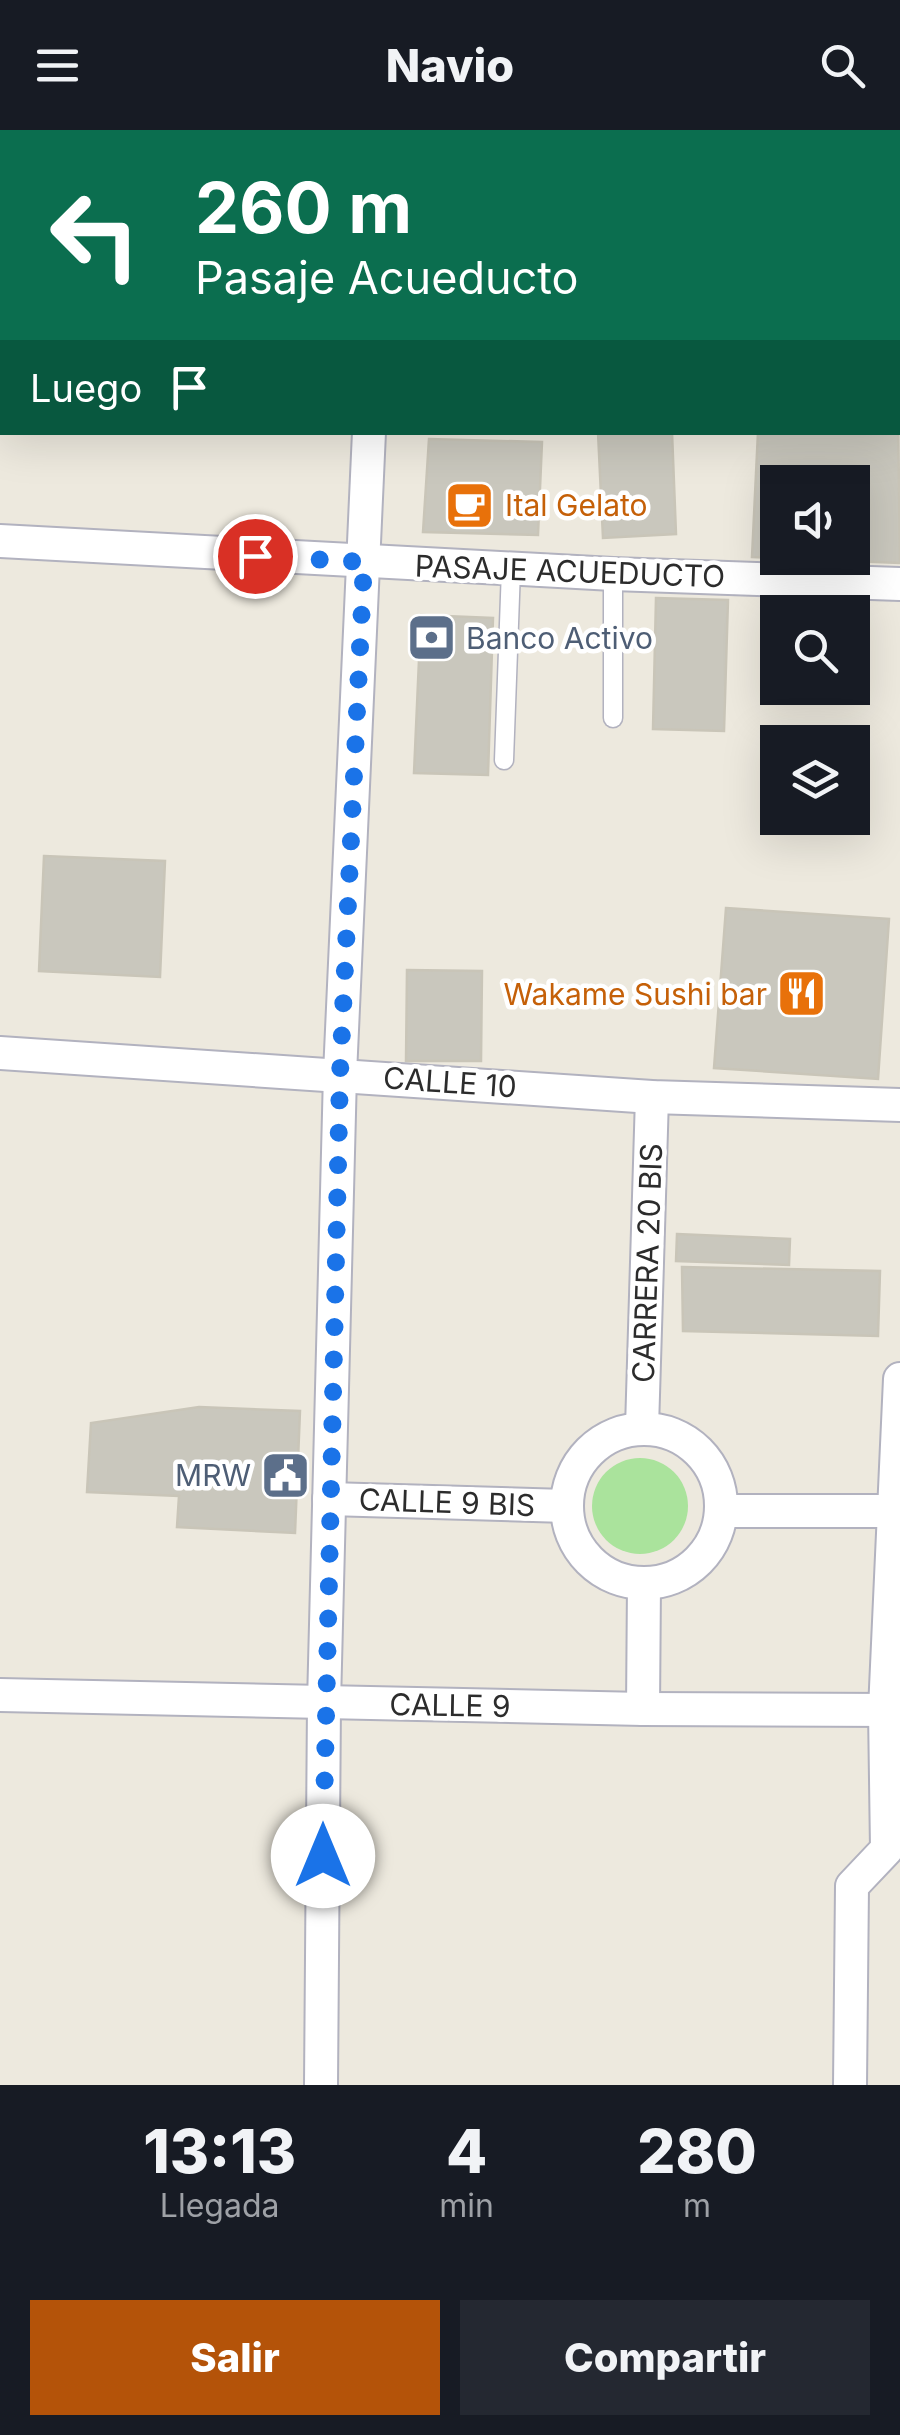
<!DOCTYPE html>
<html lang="es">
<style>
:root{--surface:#171b24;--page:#242831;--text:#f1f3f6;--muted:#9ea1a6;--accent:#b45309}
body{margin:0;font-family:Inter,sans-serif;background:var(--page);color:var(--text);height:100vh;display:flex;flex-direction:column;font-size:38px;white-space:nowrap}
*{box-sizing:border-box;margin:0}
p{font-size:32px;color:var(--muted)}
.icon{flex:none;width:55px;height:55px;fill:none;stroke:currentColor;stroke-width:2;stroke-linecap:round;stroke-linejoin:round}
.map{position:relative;height:1955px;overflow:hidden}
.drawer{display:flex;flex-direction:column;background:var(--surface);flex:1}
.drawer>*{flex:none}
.banner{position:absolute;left:0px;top:0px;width:900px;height:305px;box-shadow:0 10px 40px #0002;background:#0b6e4f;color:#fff;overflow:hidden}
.controls{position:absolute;left:760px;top:335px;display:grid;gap:20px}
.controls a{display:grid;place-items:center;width:110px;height:110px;border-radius:0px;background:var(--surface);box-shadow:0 10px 40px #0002;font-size:50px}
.pin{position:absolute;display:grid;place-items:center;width:85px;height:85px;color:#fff;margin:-42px;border:5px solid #fff;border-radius:50%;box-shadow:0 2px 10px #0007}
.me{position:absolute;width:110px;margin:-55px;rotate:0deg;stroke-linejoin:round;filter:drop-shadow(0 0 8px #0008)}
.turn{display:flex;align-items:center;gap:35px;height:210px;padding:0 30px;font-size:45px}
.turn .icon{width:130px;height:130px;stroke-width:2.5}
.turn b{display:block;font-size:70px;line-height:85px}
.then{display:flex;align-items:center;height:95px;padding:0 30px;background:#0003;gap:20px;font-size:38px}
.eta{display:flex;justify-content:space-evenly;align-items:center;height:170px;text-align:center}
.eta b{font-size:60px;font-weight:800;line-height:70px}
.cta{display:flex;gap:20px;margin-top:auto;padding:20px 30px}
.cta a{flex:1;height:115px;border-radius:0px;background:var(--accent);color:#fff;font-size:40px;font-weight:800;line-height:115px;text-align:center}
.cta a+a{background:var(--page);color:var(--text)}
header{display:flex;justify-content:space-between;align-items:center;height:130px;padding:0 30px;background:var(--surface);font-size:45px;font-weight:800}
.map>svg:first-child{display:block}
.green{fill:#aae39c}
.building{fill:#c9c7bd;stroke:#c9c5b8;stroke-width:2.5;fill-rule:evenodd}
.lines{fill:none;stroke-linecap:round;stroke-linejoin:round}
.service-casing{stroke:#b2b2bf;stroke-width:21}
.minor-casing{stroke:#b2b2bf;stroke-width:36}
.service{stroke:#fff;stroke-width:18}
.minor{stroke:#fff;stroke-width:32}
.route{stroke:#1a73e8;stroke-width:18;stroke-dasharray:0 32.4}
.labels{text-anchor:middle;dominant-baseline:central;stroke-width:9;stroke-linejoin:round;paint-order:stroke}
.food-label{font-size:30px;fill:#c56008;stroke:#fff;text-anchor:start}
.street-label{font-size:30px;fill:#2c2c2c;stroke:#fff}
.service-label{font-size:30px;fill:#4e5e75;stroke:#fff;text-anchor:start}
</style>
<header><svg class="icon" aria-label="menu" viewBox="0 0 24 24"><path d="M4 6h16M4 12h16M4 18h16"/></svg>Navio<svg class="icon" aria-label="search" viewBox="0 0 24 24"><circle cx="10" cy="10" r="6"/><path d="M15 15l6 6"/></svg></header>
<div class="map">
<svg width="900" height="1955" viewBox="0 0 900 1955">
<rect width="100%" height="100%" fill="#ede9de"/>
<circle class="green" cx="640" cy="1376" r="48"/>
<g class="building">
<path d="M66,0H91L124,2H66Z"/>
<rect x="512" y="0" width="87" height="2"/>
<path d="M0,2H19H2V210Z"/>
<path d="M898,281L900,433L752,427L758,302H898ZM778,352H852V428H778Z"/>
<path d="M598,302H672L676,404L603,408Z"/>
<path d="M429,309L542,312L538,405L423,402Z"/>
<path d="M656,468L728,470L724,601L653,599Z"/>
<path d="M421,485L493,488L488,645L414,643Z"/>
<path d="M44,726L165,731L160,847L39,841Z"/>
<path d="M726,778L889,789L878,949L714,938Z"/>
<path d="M407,840L482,841L481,931H406Z"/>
<path d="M677,1104L790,1109L789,1135L676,1131Z"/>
<path d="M682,1137L880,1141L878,1206L683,1201Z"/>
<path d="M199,1277L300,1281L295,1403L177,1397L179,1366L87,1362L91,1293Z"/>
</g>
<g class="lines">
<defs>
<g id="service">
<path d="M613,588V444"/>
<path d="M504,630L511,439"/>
</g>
<g id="minor">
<path d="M381,2V0"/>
<path d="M0,411L613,444L900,454"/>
<path d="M0,923L652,967L900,975"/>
<path d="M642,1298L652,967"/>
<circle cx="644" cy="1376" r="77"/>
<path d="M329,1369L566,1376"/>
<path d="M722,1381H894"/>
<path d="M0,1565L643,1579L900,1580"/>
<path d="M643,1579L644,1453"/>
<path d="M321,1955L324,1573L340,944L369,302"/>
<path d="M850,1955L852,1756L887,1719L885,1580L900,1249"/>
</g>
</defs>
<use href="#service" class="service-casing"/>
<use href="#minor" class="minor-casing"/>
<use href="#service" class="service"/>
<use href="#minor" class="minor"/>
</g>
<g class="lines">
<path class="route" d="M255,426L364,432L340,944L323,1726"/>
</g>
<defs>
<symbol id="cafe-square" viewBox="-11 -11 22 22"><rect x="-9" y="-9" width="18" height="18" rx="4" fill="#e8710a" stroke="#fff"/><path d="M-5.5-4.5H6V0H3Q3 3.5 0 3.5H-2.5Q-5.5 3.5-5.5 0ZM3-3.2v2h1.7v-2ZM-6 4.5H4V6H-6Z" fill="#fff"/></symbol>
<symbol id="bank-square" viewBox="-11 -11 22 22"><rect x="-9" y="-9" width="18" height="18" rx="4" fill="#5c6f8a" stroke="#fff"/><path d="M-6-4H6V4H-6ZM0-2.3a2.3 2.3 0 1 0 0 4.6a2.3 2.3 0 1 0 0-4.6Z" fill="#fff"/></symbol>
<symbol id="restaurant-square" viewBox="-11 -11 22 22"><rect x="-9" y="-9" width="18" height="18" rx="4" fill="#e8710a" stroke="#fff"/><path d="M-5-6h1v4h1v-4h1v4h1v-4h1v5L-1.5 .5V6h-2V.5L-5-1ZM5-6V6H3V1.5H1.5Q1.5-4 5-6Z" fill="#fff"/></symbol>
<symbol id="civic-square" viewBox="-11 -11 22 22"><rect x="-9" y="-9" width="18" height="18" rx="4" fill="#5c6f8a" stroke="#fff"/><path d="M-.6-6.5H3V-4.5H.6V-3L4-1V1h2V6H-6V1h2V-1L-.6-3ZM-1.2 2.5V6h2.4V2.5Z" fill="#fff"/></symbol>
</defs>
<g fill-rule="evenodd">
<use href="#cafe-square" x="442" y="348" width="55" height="55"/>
<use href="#bank-square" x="404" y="480" width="55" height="55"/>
<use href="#restaurant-square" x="774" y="836" width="55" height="55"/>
<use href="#civic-square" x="258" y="1318" width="55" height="55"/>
</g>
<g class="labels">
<g class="food-label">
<text x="505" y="375">Ital Gelato</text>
<text x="767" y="864" text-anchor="end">Wakame Sushi bar</text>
</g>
<g class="street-label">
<text transform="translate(570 441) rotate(2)">PASAJE ACUEDUCTO</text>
<text transform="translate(450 952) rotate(4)">CALLE 10</text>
<text transform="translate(647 1133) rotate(-88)">CARRERA 20 BIS</text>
<text transform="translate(447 1372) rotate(2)">CALLE 9 BIS</text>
<text transform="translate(450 1575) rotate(1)">CALLE 9</text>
</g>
<g class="service-label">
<text x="466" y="508">Banco Activo</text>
<text x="251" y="1345" text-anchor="end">MRW</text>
</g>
</g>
</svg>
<div class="controls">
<a><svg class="icon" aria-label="sound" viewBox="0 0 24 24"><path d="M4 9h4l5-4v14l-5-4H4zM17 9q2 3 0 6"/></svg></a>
<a><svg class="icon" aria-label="search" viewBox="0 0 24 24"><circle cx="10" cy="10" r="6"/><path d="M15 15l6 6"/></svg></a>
<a><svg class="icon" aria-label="layers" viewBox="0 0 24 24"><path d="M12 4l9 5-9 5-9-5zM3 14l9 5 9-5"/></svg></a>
</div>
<div class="pin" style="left:255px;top:426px;background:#d93025"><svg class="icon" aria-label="arrive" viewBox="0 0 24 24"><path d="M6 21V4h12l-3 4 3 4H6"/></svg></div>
<svg class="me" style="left:323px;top:1726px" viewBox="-20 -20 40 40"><circle r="19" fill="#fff"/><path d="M0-13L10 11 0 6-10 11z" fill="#1a73e8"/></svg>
<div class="banner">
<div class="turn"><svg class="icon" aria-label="left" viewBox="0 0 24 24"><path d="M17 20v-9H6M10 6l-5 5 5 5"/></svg><div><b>260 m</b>Pasaje Acueducto</div></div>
<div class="then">Luego<svg class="icon" aria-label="arrive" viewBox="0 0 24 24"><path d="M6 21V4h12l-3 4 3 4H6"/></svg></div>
</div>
</div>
<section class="drawer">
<div class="eta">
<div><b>13:13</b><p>Llegada</p></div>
<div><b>4</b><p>min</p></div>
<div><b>280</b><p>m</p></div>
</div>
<div class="cta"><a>Salir</a><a>Compartir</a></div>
</section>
